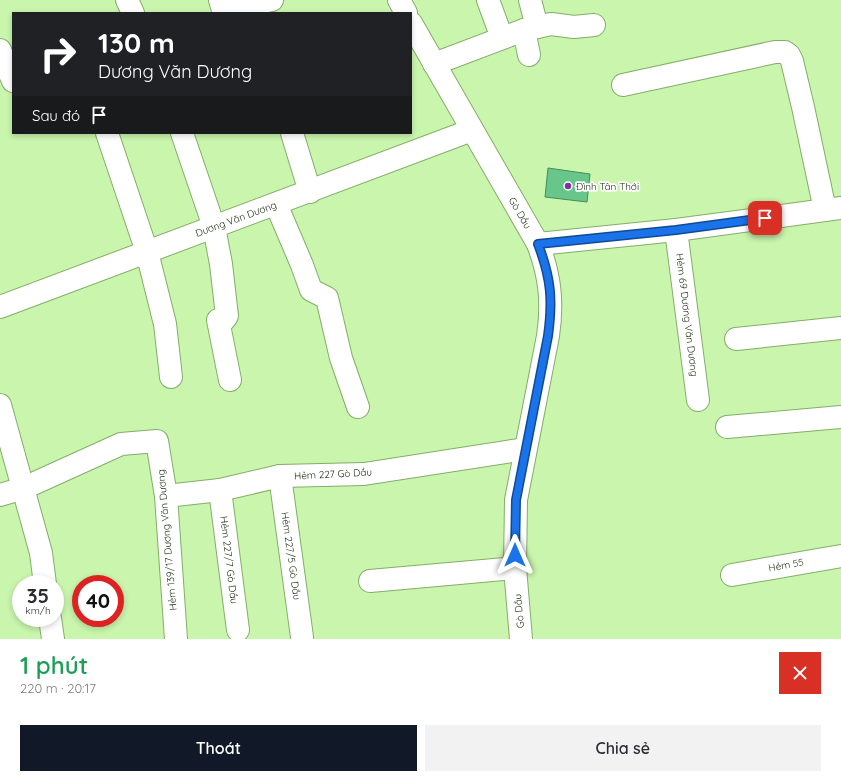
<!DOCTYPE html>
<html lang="vi">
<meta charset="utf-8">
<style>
:root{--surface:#fff;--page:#f2f2f3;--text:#2b2b33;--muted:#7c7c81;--accent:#111827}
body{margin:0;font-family:Quicksand,sans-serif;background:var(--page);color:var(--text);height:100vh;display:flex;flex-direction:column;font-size:15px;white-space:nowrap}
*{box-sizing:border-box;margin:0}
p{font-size:13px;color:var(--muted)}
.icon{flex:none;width:22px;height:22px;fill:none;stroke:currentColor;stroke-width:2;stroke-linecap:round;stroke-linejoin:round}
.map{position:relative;height:639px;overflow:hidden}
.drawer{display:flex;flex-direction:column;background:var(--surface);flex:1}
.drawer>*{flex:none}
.banner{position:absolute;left:12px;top:12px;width:400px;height:122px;border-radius:0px;box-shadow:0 2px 6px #0003;background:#202124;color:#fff;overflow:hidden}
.speed{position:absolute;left:12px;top:575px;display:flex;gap:8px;font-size:20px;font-weight:700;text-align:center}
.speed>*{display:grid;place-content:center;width:52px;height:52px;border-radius:50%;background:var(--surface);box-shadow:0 2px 6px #0003;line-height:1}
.speed small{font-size:10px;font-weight:400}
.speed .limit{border:6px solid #d22;background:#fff;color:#111}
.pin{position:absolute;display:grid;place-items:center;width:34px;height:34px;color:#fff;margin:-17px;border-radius:8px;box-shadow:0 2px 6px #0006}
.me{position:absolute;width:44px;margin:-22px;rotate:0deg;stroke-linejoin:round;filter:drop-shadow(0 0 3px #0008)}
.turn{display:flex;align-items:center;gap:14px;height:84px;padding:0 20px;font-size:18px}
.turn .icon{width:52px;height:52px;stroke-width:2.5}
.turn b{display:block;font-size:28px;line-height:34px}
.then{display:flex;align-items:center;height:38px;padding:0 20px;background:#0003;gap:8px;font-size:15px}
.round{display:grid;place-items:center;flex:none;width:42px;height:42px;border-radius:0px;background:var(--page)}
.head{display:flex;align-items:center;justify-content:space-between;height:68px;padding:0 20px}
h1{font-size:24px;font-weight:600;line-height:30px;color:#1e9e55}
.action{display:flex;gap:8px;margin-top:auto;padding:8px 20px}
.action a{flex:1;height:46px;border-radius:0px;background:var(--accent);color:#fff;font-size:16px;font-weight:600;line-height:46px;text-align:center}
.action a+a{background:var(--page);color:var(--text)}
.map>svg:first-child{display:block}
.building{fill:#69c68a;stroke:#428d5d}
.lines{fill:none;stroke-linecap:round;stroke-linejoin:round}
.minor-casing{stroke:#84ad69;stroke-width:24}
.minor{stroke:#fff;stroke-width:22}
.route-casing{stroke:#114b97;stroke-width:10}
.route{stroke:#1a73e8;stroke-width:7}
.poi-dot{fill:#7f31a1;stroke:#fff;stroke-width:1.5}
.labels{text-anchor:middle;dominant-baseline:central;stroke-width:3.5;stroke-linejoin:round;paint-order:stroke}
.poi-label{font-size:10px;fill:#1a2a0e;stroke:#fff;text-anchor:start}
.street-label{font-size:10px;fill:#1a2a0e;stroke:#fff}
</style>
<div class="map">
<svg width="841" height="639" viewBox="0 0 841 639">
<rect width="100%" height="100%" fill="#c9f5ad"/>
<path class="building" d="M548,168L590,174L587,202L545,197Z"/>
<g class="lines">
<defs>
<g id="minor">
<path d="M127,0L133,13"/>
<path d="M220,0L223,10L272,0"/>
<path d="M399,0L406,13"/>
<path d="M488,0L502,38"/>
<path d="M530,0L537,27"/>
<path d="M411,23L538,244C550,276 553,302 548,336L516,500L515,568L521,639"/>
<path d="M524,30L529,55"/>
<path d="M0,50L13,81"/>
<path d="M434,64L524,30L551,24L574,27L594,25"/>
<path d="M623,85L775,52H785L789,55L792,61L803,107L825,210"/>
<path d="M107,133L147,252L165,324L171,377"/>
<path d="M182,133L214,227L221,264L227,316L224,320H218L230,380"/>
<path d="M292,133L310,192"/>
<path d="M276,204L302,265L311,290L327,298L341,358L358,407"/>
<path d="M676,230L698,400"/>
<path d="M538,244L676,230L841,208"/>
<path d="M0,307L472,130"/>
<path d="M736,339L841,328"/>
<path d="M0,405L41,553L45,584"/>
<path d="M727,427L841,417"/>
<path d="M280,476L302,637"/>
<path d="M220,490L238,630"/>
<path d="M0,495L24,488L121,444L157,441L166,496L176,639"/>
<path d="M166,496L220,490L280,476L364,474L525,449"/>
<path d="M732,575L841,556"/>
<path d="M370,581L515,568"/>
<path d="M50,618L53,639"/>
</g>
</defs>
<use href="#minor" class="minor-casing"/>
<use href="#minor" class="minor"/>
</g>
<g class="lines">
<defs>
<path id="route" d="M515,555L516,500L548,336C553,300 551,278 538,244L676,230L765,218"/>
</defs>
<use href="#route" class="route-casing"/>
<use href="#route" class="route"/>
</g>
<circle class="poi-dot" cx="568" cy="186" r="4"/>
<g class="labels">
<g class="poi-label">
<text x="576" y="186">Đình Tân Thới</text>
</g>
<g class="street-label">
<text transform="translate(520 213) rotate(60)">Gò Dầu</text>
<text transform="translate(236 219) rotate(-20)">Dương Văn Dương</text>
<text transform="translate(687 315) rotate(83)">Hẻm 69 Dương Văn Dương</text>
<text transform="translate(333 474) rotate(-3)">Hẻm 227 Gò Dầu</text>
<text transform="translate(167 540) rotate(-95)">Hẻm 139/17 Dương Văn Dương</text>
<text transform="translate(291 556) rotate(82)">Hẻm 227/5 Gò Dầu</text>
<text transform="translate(229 560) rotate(83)">Hẻm 227/7 Gò Dầu</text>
<text transform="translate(786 565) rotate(-10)">Hẻm 55</text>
<text transform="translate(519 611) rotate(-95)">Gò Dầu</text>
</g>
</g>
</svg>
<div class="speed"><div>35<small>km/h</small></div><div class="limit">40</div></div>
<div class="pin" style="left:765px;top:218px;background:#d93025"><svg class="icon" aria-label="arrive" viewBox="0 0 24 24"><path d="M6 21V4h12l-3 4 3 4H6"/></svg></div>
<svg class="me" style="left:515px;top:555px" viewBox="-20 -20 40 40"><path d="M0-17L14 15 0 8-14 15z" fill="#1a73e8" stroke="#fff" stroke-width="4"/></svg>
<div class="banner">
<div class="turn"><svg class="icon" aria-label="right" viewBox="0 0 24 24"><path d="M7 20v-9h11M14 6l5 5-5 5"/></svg><div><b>130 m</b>Dương Văn Dương</div></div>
<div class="then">Sau đó<svg class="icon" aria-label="arrive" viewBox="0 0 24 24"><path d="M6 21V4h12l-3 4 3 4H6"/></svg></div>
</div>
</div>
<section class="drawer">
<div class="head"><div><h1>1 phút</h1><p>220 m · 20:17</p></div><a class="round" style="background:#d93025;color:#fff"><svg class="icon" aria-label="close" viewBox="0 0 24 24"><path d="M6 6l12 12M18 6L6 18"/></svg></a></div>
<div class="action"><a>Thoát</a><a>Chia sẻ</a></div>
</section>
